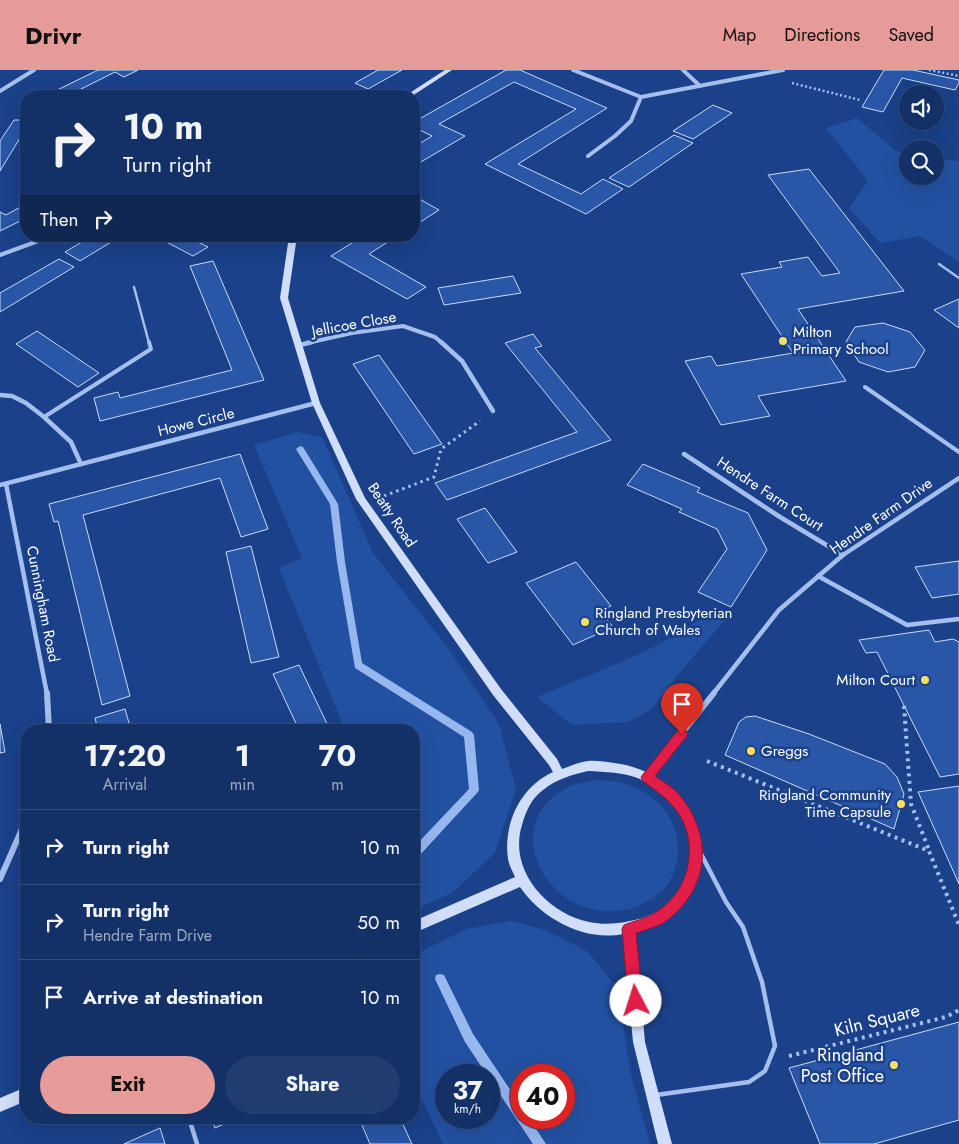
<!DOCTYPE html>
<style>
:root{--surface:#143167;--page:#213d70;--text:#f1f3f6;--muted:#9da9c0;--line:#334c7b;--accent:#e69b98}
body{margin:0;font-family:Jost,sans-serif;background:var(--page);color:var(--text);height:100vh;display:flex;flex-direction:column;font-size:19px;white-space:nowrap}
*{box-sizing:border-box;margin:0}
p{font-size:16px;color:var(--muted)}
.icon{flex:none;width:28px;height:28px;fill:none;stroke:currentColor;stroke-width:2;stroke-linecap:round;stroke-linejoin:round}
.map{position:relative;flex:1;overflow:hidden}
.drawer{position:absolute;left:20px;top:654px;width:400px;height:400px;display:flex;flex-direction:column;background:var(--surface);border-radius:20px;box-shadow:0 5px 20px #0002,0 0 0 1px var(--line)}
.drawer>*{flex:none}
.banner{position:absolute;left:20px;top:20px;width:400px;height:152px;border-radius:20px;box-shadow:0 5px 20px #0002,0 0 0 1px var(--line);background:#143167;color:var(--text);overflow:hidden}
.tools{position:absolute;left:899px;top:15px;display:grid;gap:10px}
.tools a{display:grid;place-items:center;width:45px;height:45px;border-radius:50%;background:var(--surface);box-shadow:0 5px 20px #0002,0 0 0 1px var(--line);font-size:25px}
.speed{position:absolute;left:435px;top:994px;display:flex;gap:10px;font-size:25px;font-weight:700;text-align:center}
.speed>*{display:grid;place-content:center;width:65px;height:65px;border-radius:50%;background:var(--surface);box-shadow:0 5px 20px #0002,0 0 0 1px var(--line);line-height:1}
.speed small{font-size:12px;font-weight:400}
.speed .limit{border:8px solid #d22;background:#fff;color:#111}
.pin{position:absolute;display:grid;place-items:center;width:42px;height:42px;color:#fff;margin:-51px -21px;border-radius:50% 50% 50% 0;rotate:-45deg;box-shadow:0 0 5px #0007}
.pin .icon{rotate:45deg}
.me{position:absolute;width:55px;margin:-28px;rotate:355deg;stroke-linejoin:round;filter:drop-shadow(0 0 4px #0008)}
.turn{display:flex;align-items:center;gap:18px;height:105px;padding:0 20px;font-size:22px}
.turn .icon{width:65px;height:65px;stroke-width:2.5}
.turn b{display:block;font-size:35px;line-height:42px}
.then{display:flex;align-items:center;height:48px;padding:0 20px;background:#0003;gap:10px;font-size:19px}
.eta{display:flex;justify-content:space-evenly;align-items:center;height:85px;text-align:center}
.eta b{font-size:30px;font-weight:700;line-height:35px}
.cta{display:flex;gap:10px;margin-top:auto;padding:10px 20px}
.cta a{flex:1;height:58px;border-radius:30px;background:var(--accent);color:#111;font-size:20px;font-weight:700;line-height:58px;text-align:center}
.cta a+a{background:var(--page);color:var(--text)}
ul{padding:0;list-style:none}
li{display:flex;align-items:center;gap:15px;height:75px;padding:0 20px;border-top:1px solid var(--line)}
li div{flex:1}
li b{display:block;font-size:19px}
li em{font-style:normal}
header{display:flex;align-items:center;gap:30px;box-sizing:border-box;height:70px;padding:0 25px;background:var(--accent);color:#111}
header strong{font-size:24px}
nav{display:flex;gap:28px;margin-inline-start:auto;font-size:18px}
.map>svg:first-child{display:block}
.green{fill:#2351a2;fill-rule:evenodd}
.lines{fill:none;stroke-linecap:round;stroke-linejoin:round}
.stream{fill:#97b8ef;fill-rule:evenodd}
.building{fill:#2956a7;stroke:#c9dbf9}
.path-far2{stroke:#a4beed;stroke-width:2.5;stroke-dasharray:2 2.5;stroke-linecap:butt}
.path-far1{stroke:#a4beed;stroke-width:3;stroke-dasharray:2.5 4;stroke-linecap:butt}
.path{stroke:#a4beed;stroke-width:4;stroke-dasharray:3 4.5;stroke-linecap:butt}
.lane-far2{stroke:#a4beed;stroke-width:2.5}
.lane-far1{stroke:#a4beed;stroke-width:4}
.lane{stroke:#a4beed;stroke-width:4.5}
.street-far2{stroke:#a4beed;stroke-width:4}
.street-far1{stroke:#a4beed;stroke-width:4.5}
.street{stroke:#a4beed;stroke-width:6}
.secondary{fill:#d0def9;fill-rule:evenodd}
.route{fill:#e11d48;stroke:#92132f}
.poi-dot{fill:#fede60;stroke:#1a4189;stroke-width:2}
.labels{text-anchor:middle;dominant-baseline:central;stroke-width:5;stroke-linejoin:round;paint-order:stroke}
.street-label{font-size:15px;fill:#fff;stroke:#1a4189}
.poi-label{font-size:15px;fill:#fff;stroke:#1a4189;text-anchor:start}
.near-street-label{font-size:18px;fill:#fff;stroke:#1a4189}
.near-poi-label{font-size:18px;fill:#fff;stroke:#1a4189;text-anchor:end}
</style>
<header>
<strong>Drivr</strong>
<nav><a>Map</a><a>Directions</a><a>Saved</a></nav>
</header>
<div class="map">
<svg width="959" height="1074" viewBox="0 0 959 1074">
<rect width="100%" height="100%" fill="#1a4189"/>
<g class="green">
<path d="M857,48L896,81L907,83L908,106H935V88L959,91V192L920,166L880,173L849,138L868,111L826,58Z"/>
<path d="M298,362L322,367L373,483L448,578L499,654L516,719L495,783L452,823L414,840V660H345L279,498L302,488L254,375Z"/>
<path d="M713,538L729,545L677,606L652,639L628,652L572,655L537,627C589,604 672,577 713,538Z"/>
<path d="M597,710C604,711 612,710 619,712C667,723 693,769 669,813C662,824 648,832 636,837C551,865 488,750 574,715C581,712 589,712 597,710Z"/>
<path d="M512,851L545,860L587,881L617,917L631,1005L650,1074H443L414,1013V885L466,859ZM446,1005H489V1048H446ZM521,1005H564V1048H521Z"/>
</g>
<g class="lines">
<g class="stream">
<path d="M300,376L303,377L338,434L345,492L362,593L472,662L474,665L479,720L477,723L418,787L414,789V777L469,719L464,667L355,598L337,492L330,434L296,379Z"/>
<path d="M440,904L444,905L473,964L521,1036V1048H529L546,1074H533L489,1008V1005H487L465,972L435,909L436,905Z"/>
</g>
</g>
<g class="building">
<path d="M98,0H138L124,7L115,2L67,26H45Z"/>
<path d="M378,0H402L368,19L355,13Z"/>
<path d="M506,0H520L607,38L518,94L581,124L603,109L623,119L586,144L485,94L576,39L514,12L439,54L465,66L414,96V77L432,66L414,57V52Z"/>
<path d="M884,0H913L959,10V13L955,20L902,8L883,42L862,37Z"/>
<path d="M713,35L732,43L693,69L673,61Z"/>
<path d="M14,50H26V58L0,101V71Z"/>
<path d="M674,65L693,73L629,117L609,108Z"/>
<path d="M809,99L904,221L798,239L846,311L758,326L770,346L721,355L685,291L711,286L717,296L793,283L741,204L782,197L779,192L808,187L822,206L840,203L768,105Z"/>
<path d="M414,126L439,140L414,156Z"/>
<path d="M26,134V148L0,161V142L6,145Z"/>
<path d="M92,166H121L80,191L65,182Z"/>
<path d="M155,166H186L208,177L193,186Z"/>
<path d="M363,166H397L369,184L426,217L407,229L331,186Z"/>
<path d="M59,189L74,197L0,242V223Z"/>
<path d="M213,191L264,310L100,351L94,328L118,322L120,328L232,300L190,196Z"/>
<path d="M513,206L521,223L444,235L438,218Z"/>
<path d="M959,229V258L934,240Z"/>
<path d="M883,253L910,262L925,280L915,297L888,302L859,292L846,272L855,257Z"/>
<path d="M37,261L99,303L78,317L16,274Z"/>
<path d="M533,264L542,276L535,278L611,370L447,430L435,413L577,362L505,273Z"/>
<path d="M379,285L442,374L414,384L353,294Z"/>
<path d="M240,384L268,459L241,467L220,408L83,445L130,626L102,635L58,451L54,452L49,434Z"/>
<path d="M643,394L700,418L697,422L748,443L767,480L731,537L698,522L727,479L717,459L679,442L682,439L627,415Z"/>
<path d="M485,438L517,482L488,493L457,449Z"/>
<path d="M251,476L279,587L251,593L226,482Z"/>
<path d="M959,491V524L932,528L915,497Z"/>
<path d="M576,492L611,536L600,541L613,557L573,575L526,513Z"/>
<path d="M929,560L935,572L953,569L959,572V704L940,707L877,582L866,583L859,570Z"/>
<path d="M299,595L330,660H299L273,604Z"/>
<path d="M125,639L131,660H98L95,648Z"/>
<path d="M755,646L809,664L885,694L897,707L904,724L894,759L725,685L739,652L746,647Z"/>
<path d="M0,654L5,682L0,683Z"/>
<path d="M959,716V814L918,722Z"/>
<path d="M959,952V1050L874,1074H820L789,998Z"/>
<path d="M211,1048H238L215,1058Z"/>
<path d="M359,1048H400L412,1074H370Z"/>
<path d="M160,1058L165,1074H124Z"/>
</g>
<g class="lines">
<g class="path-far2">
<path d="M929,0L959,6"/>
<path d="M792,13L860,30"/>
</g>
<path class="path-far1" d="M384,426L434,407L441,379L480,351"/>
<g class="path">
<path d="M904,636L911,734L929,780"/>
<path d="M707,691L929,781L959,855"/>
<path d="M789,986L946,947L959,940"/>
</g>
<g class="lane-far2">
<path d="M939,194L959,208"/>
<path d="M134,217L149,273"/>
</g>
<g class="lane-far1">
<path d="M865,317L959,382"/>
<path d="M44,347L151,279L149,272"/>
</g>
<g class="lane">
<path d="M656,1025L749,1012L765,1001L775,976L762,912L743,857L726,832L700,782"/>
<path d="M189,1048L197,1074"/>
</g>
<g class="street-far2">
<path d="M573,0L641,27L631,51L615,66L588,86"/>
<path d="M683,0L700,16"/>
<path d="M0,21L34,0"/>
<path d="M641,27L783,0"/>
<path d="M257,166L292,168"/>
<path d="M0,185L52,166"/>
<path d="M307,273L352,263L403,256L435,267L442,273"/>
</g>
<g class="street-far1">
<path d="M441,272L462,291L493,341"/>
<path d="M300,275L312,272"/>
<path d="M0,325L12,326L26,333L44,347L71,372L81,394"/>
<path d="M684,384L780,447L843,485"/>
<path d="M6,414L47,624"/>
<path d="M0,415L316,333"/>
<path d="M818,506L907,555L959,549"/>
<path d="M713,624L779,540L843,485L959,408"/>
</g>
<g class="street">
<path d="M47,623L49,660"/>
<path d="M647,707L714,623"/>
<path d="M0,809L26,750"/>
</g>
<g class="secondary">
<path d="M445,0H452L412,26H405Z"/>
<path d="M289,166H297L288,228L320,333L365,428L501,619L557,689L562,699C570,696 579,692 588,691C596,690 606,692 614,693C652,698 681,719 696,754C706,778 704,801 690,823C678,843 658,857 635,862L645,972L672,1074H658L633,972L623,864C584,872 541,848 520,817L414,863V851L515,807C513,802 509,795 508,789C503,754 520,717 553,702L549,695L493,625L356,429L312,333L280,228ZM588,701C605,702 624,702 640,709C684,728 706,782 678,822C667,838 649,848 630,851C617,854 603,855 589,852C546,843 508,799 522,755C526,741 531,729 543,720C556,709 572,705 588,701Z"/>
<path d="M26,1017V1031L0,1042V1028Z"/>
</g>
</g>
<path class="route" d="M682,658L686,660L688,664L686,667L655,706C662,711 671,716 677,722C714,764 711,818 665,852C657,857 645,860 636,863L643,931L641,936L636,938L631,936L628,931L622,859L624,855C634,851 644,849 653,844C686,826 698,784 683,751C674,733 658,722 643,711L641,707L678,660Z"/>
<g class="poi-dot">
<circle cx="783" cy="271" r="5"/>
<circle cx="585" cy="552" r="5"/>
<circle cx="925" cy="610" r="5"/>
<circle cx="751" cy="681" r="5"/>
<circle cx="901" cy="734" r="5"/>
<circle cx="894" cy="995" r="5"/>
</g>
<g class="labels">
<g class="street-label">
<text transform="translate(354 254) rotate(-10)">Jellicoe Close</text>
<text transform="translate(196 352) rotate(-14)">Howe Circle</text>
<text transform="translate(770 424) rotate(33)">Hendre Farm Court</text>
<text transform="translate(392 445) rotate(56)">Beatty Road</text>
<text transform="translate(881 446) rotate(-35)">Hendre Farm Drive</text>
<text transform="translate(43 534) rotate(79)">Cunningham Road</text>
</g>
<g class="poi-label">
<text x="793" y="262">Milton<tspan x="793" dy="17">Primary School</tspan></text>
<text x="595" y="543">Ringland Presbyterian<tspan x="595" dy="17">Church of Wales</tspan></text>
<text x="915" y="610" text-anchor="end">Milton Court</text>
<text x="761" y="681">Greggs</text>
<text x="891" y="725" text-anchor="end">Ringland Community<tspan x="891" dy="17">Time Capsule</tspan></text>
</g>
<g class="near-street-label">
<text transform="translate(877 950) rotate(-14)">Kiln Square</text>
</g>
<g class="near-poi-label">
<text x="884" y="985">Ringland<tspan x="884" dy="21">Post Office</tspan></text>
</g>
</g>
</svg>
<div class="tools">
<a><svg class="icon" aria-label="sound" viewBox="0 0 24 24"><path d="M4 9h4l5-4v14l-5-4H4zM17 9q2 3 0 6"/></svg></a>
<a><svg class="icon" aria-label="search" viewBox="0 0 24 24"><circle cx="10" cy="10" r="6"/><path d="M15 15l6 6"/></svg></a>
</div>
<div class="speed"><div>37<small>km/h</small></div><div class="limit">40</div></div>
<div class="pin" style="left:682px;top:664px;background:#d93025"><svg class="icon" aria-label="arrive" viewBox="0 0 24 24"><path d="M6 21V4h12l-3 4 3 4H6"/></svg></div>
<svg class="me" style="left:636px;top:931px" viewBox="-20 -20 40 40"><circle r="19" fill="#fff"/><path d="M0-13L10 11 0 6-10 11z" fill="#e11d48"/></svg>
<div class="banner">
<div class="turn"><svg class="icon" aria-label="right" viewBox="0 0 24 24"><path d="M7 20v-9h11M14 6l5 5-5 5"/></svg><div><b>10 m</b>Turn right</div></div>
<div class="then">Then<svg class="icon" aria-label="right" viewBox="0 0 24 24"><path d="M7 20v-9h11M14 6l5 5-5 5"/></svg></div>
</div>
<section class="drawer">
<div class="eta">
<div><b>17:20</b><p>Arrival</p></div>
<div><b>1</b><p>min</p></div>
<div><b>70</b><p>m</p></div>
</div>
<ul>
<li><svg class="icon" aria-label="right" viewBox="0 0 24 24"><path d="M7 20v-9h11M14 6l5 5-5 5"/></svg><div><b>Turn right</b></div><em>10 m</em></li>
<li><svg class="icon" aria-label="right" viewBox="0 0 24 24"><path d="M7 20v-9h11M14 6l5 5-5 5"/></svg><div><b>Turn right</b><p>Hendre Farm Drive</p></div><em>50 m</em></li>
<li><svg class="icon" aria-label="arrive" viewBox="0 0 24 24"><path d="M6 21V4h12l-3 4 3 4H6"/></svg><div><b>Arrive at destination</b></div><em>10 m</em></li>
</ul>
<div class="cta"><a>Exit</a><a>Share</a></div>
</section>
</div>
